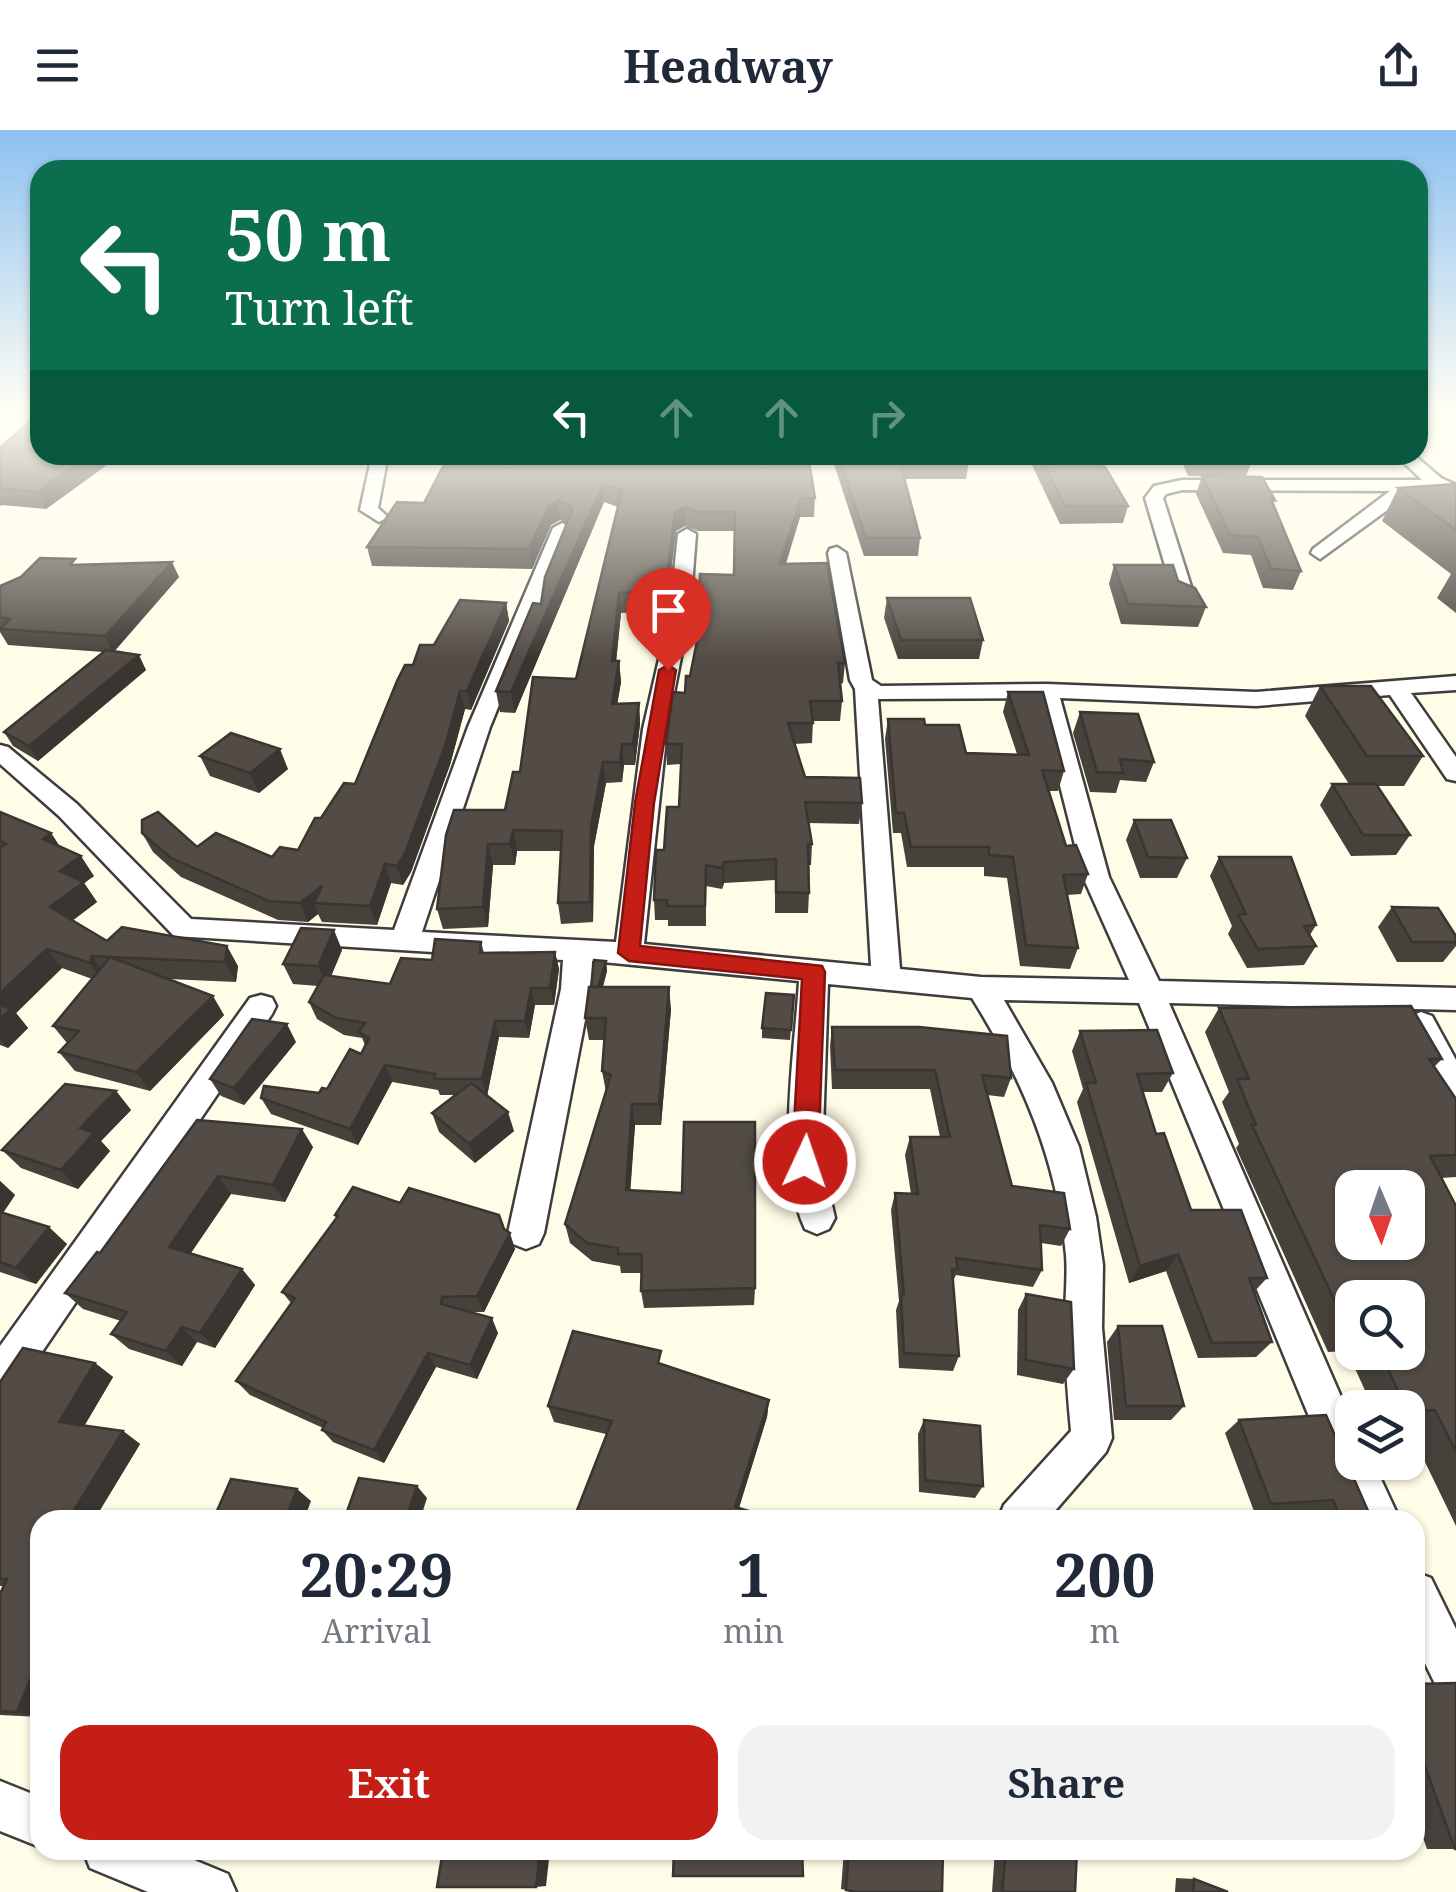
<!DOCTYPE html>
<style>
:root{--surface:#fff;--page:#f2f2f3;--text:#1f2937;--muted:#747a83;--accent:#c51e17}
body{margin:0;font-family:"Noto Serif",serif;background:var(--page);color:var(--text);height:100vh;display:flex;flex-direction:column;font-size:38px;white-space:nowrap}
*{box-sizing:border-box;margin:0}
p{font-size:32px;color:var(--muted)}
.icon{flex:none;width:55px;height:55px;fill:none;stroke:currentColor;stroke-width:2;stroke-linecap:round;stroke-linejoin:round}
.map{position:relative;flex:1;overflow:hidden}
.panel{position:absolute;left:30px;top:1380px;width:1395px;height:350px;display:flex;flex-direction:column;background:var(--surface);border-radius:30px;box-shadow:0 2px 8px #0004}
.panel>*{flex:none}
.hud{position:absolute;left:30px;top:30px;width:1398px;height:305px;border-radius:30px;box-shadow:0 2px 8px #0004;background:#0b6e4f;color:#fff;overflow:hidden}
.needle{width:65px;rotate:178deg}
.fabs{position:absolute;left:1335px;top:1040px;display:grid;gap:20px}
.fabs a{display:grid;place-items:center;width:90px;height:90px;border-radius:20px;background:var(--surface);box-shadow:0 2px 8px #0004;font-size:50px}
.pin{position:absolute;display:grid;place-items:center;width:85px;height:85px;color:#fff;margin:-102px -42px;border-radius:50% 50% 50% 0;rotate:-45deg;box-shadow:0 0 10px #0007}
.pin .icon{rotate:45deg}
.me{position:absolute;width:110px;margin:-55px;rotate:3deg;stroke-linejoin:round;filter:drop-shadow(0 0 8px #0008)}
.turn{display:flex;align-items:center;gap:35px;height:210px;padding:0 30px;font-size:45px}
.turn .icon{width:130px;height:130px;stroke-width:2.5}
.turn b{display:block;font-size:70px;line-height:85px}
.lanes{display:flex;align-items:center;height:95px;padding:0 30px;background:#0003;justify-content:center;gap:50px;direction:ltr}
.lanes .off{opacity:.35}
.eta{display:flex;justify-content:space-evenly;align-items:center;height:170px;text-align:center}
.eta b{font-size:60px;font-weight:700;line-height:70px}
.cta{display:flex;gap:20px;margin-top:auto;padding:20px 30px}
.cta a{flex:1;height:115px;border-radius:30px;background:var(--accent);color:#fff;font-size:40px;font-weight:700;line-height:115px;text-align:center}
.cta a+a{background:var(--page);color:var(--text)}
header{display:flex;justify-content:space-between;align-items:center;height:130px;padding:0 30px;background:var(--surface);font-size:45px;font-weight:700}
.map>svg:first-child{display:block}
.lines{fill:none;stroke-linecap:round;stroke-linejoin:round}
.minor-casing{stroke:#3d3d3d;stroke-width:5}
.minor{fill:#fff;fill-rule:evenodd}
.wall{fill:#47413c;fill-rule:evenodd}
.shaded-wall{fill:#3a3531}
.building{fill:#534c46;stroke:#3a3531;stroke-width:2.5;fill-rule:evenodd}
.route{fill:#c51e17;stroke:#80140f;stroke-width:2.5}
</style>
<header><svg class="icon" aria-label="menu" viewBox="0 0 24 24"><path d="M4 6h16M4 12h16M4 18h16"/></svg>Headway<svg class="icon" aria-label="share" viewBox="0 0 24 24"><path d="M12 15V3M7 8l5-5 5 5M5 13v7h14v-7"/></svg></header>
<div class="map">
<svg width="1456" height="1762" viewBox="0 0 1456 1762">
<rect width="100%" height="100%" fill="#fffce7"/>
<g class="lines">
<defs>
<g id="minor">
<path d="M372,325H388L378,378L388,387L379,392L360,380Z"/>
<path d="M1396,325H1414L1441,348L1456,355V366L1433,357L1408,365L1320,429L1311,423L1313,419L1390,361L1182,360L1166,364L1163,368L1195,469L1185,475L1175,469L1145,368L1154,356L1182,350H1422Z"/>
<path d="M562,393L571,398L490,597L422,802L616,812L643,599L670,481L678,404L687,399L696,404L690,481L667,599L644,814L871,836L855,559L850,550L828,423L830,419L837,417L846,423L872,550L881,556L1047,554L1256,562L1456,546V560L1411,563L1456,627V651L1447,649L1390,565L1256,576L1060,568L1109,747L1159,851L1456,858V880L1169,873L1352,1292V1332H1373L1400,1390H1357L1317,1306L1139,873L1004,870L1052,953L1079,1017L1096,1087L1103,1135L1102,1198L1112,1308L1106,1322L1047,1390H998L1004,1375L1071,1301C1068,1268 1065,1235 1065,1201C1064,1176 1068,1150 1066,1125C1057,1030 1022,948 972,868L828,854L822,1032L835,1088L829,1099L817,1104L805,1099C775,1035 795,922 799,851L592,831L591,859L544,1103L539,1114L526,1119L513,1114L508,1103L561,859L563,830L174,806L59,686L0,634V615L8,617L77,674L191,789L394,800L468,597L553,398ZM1038,568L1083,747L1129,850L981,847L900,839L878,569Z"/>
<path d="M261,865L272,868L276,876L272,884L14,1263L0,1269V1216L250,868Z"/>
<path d="M1421,882L1432,886L1456,930V973L1445,969L1406,894L1410,886Z"/>
<path d="M1415,1442L1431,1448L1456,1499V1571L1440,1564L1415,1513Z"/>
<path d="M0,1651L40,1667V1717L0,1701Z"/>
<path d="M83,1720H170L228,1744L236,1762H148L90,1738Z"/>
</g>
</defs>
<use href="#minor" class="minor-casing"/>
<use href="#minor" class="minor"/>
</g>
<g class="wall">
<path d="M0,318L40,325H161L158,329H115L46,379L2,375L0,376Z"/>
<path d="M449,325H498V329L815,368L814,387H800L786,434L845,533L843,553L840,554L842,571L840,591H813L812,613L794,614L805,647L862,673L859,694L808,693L812,714L811,735H808L809,763L808,783H775V750L724,753L722,759L706,756V796H668V790H655L654,770L664,720L679,677L681,634L667,635L666,614L685,563L690,546L734,445L735,401H698L685,396L676,401L666,481L621,483L616,531H619L621,552L617,574L639,573L640,594L635,635H624L622,652L606,653L594,716L593,792L561,794L558,773L561,721H517L515,735H493L488,797L443,799L437,779L505,680L520,642L576,549L618,377L604,372L515,583L500,582L496,561L541,474L567,393L560,390L551,395L532,439L372,436L367,417L424,373Z"/>
<path d="M831,325H967L969,332L966,349H905L920,408L918,426H864Z"/>
<path d="M1032,325H1098L1128,376L1123,393L1060,394L1030,331Z"/>
<path d="M1182,325H1251L1253,328L1246,346H1188L1181,330Z"/>
<path d="M1202,346L1275,370L1273,375L1301,441L1293,460L1263,458L1251,425L1223,423L1196,364Z"/>
<path d="M1456,354V483L1437,468L1451,444L1382,391L1398,358Z"/>
<path d="M78,434L179,447L114,521L146,540L38,631L13,616L4,602L103,522L8,515L0,502V456Z"/>
<path d="M1114,435L1178,451L1206,477L1198,497L1121,494L1109,454Z"/>
<path d="M887,468L983,510L979,529H898L884,488Z"/>
<path d="M506,473L509,491L471,580L465,579L450,635L411,742L403,755L391,753L377,795L322,792L318,784L308,792L278,790L181,747L153,722L142,703L197,717L272,727L298,720L321,688L355,654L413,535L434,515Z"/>
<path d="M1320,556L1423,626L1404,656H1377L1410,705L1396,725L1351,726L1320,675L1332,654H1349L1305,586Z"/>
<path d="M1008,562L1064,641L1058,661H1049L1066,716L1088,744L1081,764L1067,765L1078,818L1070,839L1020,836L1007,748L984,746V737H907L901,703H893L885,609L888,589L925,595L966,623L1017,624L1003,582Z"/>
<path d="M1080,582L1154,632L1146,652L1120,650L1116,663L1090,662L1073,603Z"/>
<path d="M200,626L288,639L259,663L210,646Z"/>
<path d="M0,682L51,703L60,717L94,746L84,753L97,772L73,790L107,811L122,797L238,836L236,852L168,849L224,885L150,961L75,941L59,922L67,913L53,896L92,849L62,838L16,883L28,898L8,918L0,915Z"/>
<path d="M1134,690L1187,728L1177,748H1140L1126,710Z"/>
<path d="M1219,727L1316,795L1310,805L1316,816L1304,835L1247,838L1228,804L1232,796L1210,746Z"/>
<path d="M1392,777L1456,806V816L1443,832H1397L1378,797Z"/>
<path d="M481,812L484,823L555,822L559,839L554,875H535L529,908L499,907L487,966L514,1001L475,1033L439,1002L432,983L455,965H440L438,960L392,952L358,1015L271,984L261,968L319,963L327,959L361,924L365,915L362,908L344,905L317,889L309,872L318,856L293,854L283,834L342,820L331,846L390,854L432,830Z"/>
<path d="M606,831L607,841L603,857L671,879L661,995H635L630,1060L755,1158L754,1175L644,1178L641,1161L642,1143H621L620,1136L592,1131L570,1113L565,1094L606,962L602,941L605,910H589L585,888L591,857Z"/>
<path d="M794,865L790,910L762,908V898Z"/>
<path d="M1219,878L1442,929L1434,937L1456,969V1047L1441,1048L1456,1076V1396L1408,1297V1278H1373L1347,1221L1328,1222L1236,1018L1239,1014L1222,972L1229,962L1205,902ZM1352,1168L1408,1222H1352Z"/>
<path d="M832,897L1011,948L1004,967L987,965L1012,1056L1070,1099L1061,1116L1041,1113L1042,1140L1033,1157L956,1145L953,1151L959,1226L953,1241L899,1238L896,1180L899,1171L891,1080L895,1063L911,1064L905,1025L910,1007H940L930,959H832L830,916Z"/>
<path d="M1080,901L1173,943L1162,962H1143L1156,1004L1191,1080L1267,1148L1254,1162L1272,1212L1256,1227L1198,1228L1166,1141L1129,1153L1077,972L1083,959L1072,921Z"/>
<path d="M296,912L244,975L221,966L210,949Z"/>
<path d="M116,961L131,980L101,1011L110,1021L78,1059L21,1038L2,1020Z"/>
<path d="M197,990L313,1017L285,1072L231,1064L191,1123L242,1139L255,1155L215,1218L197,1212L182,1236L129,1219L111,1204L121,1191L83,1179L65,1163L100,1123Z"/>
<path d="M0,1051L15,1065L3,1083L67,1114L36,1154L0,1142Z"/>
<path d="M400,1073L504,1099L515,1119L484,1182H469L498,1203L477,1249L436,1237L384,1333L333,1312L322,1300L323,1298L250,1265L236,1251L291,1173L282,1162L336,1088L335,1085Z"/>
<path d="M1026,1164L1074,1239L1063,1254L1017,1245L1018,1180Z"/>
<path d="M1118,1196L1184,1276L1171,1290H1114L1107,1212Z"/>
<path d="M95,1233L113,1247L84,1296L123,1301L140,1314L94,1390H40V1587L0,1585V1464L4,1456H0V1252Z"/>
<path d="M663,1235L769,1270L767,1287L739,1378L780,1390H575L606,1304L554,1292L548,1276Z"/>
<path d="M924,1290L983,1356L975,1368L919,1362L918,1304Z"/>
<path d="M1239,1290L1372,1390H1319L1315,1380L1255,1384L1225,1303Z"/>
<path d="M1415,1554L1456,1719H1427L1415,1685Z"/>
<path d="M844,1720H943L857,1762L841,1759Z"/>
<path d="M995,1720H1077L1075,1762H992Z"/>
<path d="M1176,1748L1194,1749L1228,1762H1175Z"/>
</g>
<g class="shaded-wall">
<path d="M90,325H114L115,329L46,379L37,362Z"/>
<path d="M603,354L604,372L515,583L511,562Z"/>
<path d="M801,368L800,387L779,453L780,434Z"/>
<path d="M558,371L560,390L551,395L532,439L529,419L549,376Z"/>
<path d="M685,377V396L676,401L666,481L665,461L675,382Z"/>
<path d="M172,432L179,447L113,523L105,506Z"/>
<path d="M619,463L621,483L614,552L612,531Z"/>
<path d="M506,473L509,491L471,580L467,561Z"/>
<path d="M139,525L146,540L38,631L29,616Z"/>
<path d="M619,531L621,552L614,594L612,574Z"/>
<path d="M460,561L465,579L450,635L411,742L403,755L397,736Z"/>
<path d="M639,573L640,594L635,635L633,614Z"/>
<path d="M622,614L624,635L622,652L620,632Z"/>
<path d="M280,619L288,639L259,663L250,643Z"/>
<path d="M603,632L606,653L594,716L593,792L590,772L591,696Z"/>
<path d="M513,700L517,721L515,735L510,714Z"/>
<path d="M51,703L64,723L43,709Z"/>
<path d="M488,714L493,735L488,797L483,777Z"/>
<path d="M81,726L94,746L84,753L97,772L64,797L50,777L60,741Z"/>
<path d="M724,732V753L722,759V738Z"/>
<path d="M385,734L391,753L377,795L370,776Z"/>
<path d="M322,756L314,773L318,784L308,792L300,773Z"/>
<path d="M334,800L342,820L327,856L318,836Z"/>
<path d="M227,816L238,836L236,852L225,832Z"/>
<path d="M47,819L62,838L16,883L28,898L8,918L0,909V863Z"/>
<path d="M555,822L559,839L554,875L550,858Z"/>
<path d="M92,826L106,846L104,853L90,833Z"/>
<path d="M606,831L607,841L598,874L596,864Z"/>
<path d="M669,857L671,879L661,995L659,974Z"/>
<path d="M531,858L535,875L529,908L525,891Z"/>
<path d="M213,866L224,885L150,961L136,942Z"/>
<path d="M495,891L499,907L487,966L482,949Z"/>
<path d="M287,894L296,912L244,975L234,958Z"/>
<path d="M385,935L392,952L358,1015L350,999Z"/>
<path d="M116,961L131,980L101,1011L110,1021L78,1059L61,1040L80,998Z"/>
<path d="M632,974L635,995L629,1080L626,1060Z"/>
<path d="M508,982L514,1001L475,1033L469,1014Z"/>
<path d="M302,999L313,1017L285,1072L273,1055Z"/>
<path d="M218,1046L231,1064L184,1133L169,1117Z"/>
<path d="M0,1051L15,1065L0,1087Z"/>
<path d="M49,1097L67,1114L36,1154L16,1138Z"/>
<path d="M510,1103L515,1119L484,1182L477,1166Z"/>
<path d="M1178,1124L1166,1141L1129,1153L1140,1136Z"/>
<path d="M242,1139L255,1155L215,1218L200,1203Z"/>
<path d="M492,1188L498,1203L477,1249L470,1235Z"/>
<path d="M182,1197L197,1212L182,1236L166,1221Z"/>
<path d="M428,1223L436,1237L384,1333L374,1320Z"/>
<path d="M95,1233L113,1247L79,1305L59,1292Z"/>
<path d="M769,1270L767,1287L735,1390V1377Z"/>
<path d="M123,1301L140,1314L94,1390H68Z"/>
<path d="M417,1356L427,1368L420,1390H406Z"/>
<path d="M297,1359L311,1371L304,1390H285Z"/>
<path d="M40,1525V1587L17,1582Z"/>
<path d="M193,1720H212L210,1727L191,1726Z"/>
<path d="M540,1720H550L546,1756L536,1757Z"/>
</g>
<g class="building">
<path d="M37,285H40V325H90L37,362L0,358V318Z"/>
<path d="M449,325H489L487,329H557L560,325H808L815,368H801L780,434L827,433L845,533H838L842,571H810L813,593H788L805,647L860,648L862,673L805,672L812,714H808L809,763L776,762V729L724,732L722,738L706,735L705,776H667V770H654L656,720H664L667,677H679L682,614H666L673,562L685,563L686,546H690L698,506L700,444L734,445L735,382H698L685,377L675,382L665,461L619,463L612,531H619L612,574L639,573L633,614H622L620,632H603L591,696L590,772L558,773L562,701L513,700L510,714H488L483,777L437,779L446,705L454,680H505L513,642H520L533,547L576,549L622,360L603,354L511,562L496,561L533,473L541,474L545,447L572,381L571,376L558,371L549,376L529,419L367,417L397,372L424,373Z"/>
<path d="M838,325H967L969,332H900L920,408H866Z"/>
<path d="M1039,325H1098L1128,376H1065Z"/>
<path d="M1192,325H1251L1253,328H1194Z"/>
<path d="M1202,346L1262,347L1275,370L1271,369L1301,441L1271,439L1258,407L1230,405Z"/>
<path d="M1456,354V400L1398,358Z"/>
<path d="M40,428L75,429L70,435L172,432L105,506L0,499L10,489L0,487V456L21,447Z"/>
<path d="M1114,435H1173L1178,451L1195,458L1206,477L1128,474Z"/>
<path d="M887,468H970L983,510H901Z"/>
<path d="M460,470L506,473L467,561H460L445,616L405,723L397,736L385,734L370,776L314,773L322,756L300,773L269,771L171,728L142,703V690L158,682L197,717L216,703L272,727L280,717L298,720L315,688H321L344,653L355,654L397,551L405,535H413L420,515H434Z"/>
<path d="M106,520L139,525L29,616L4,602Z"/>
<path d="M1320,556H1371L1423,626H1367Z"/>
<path d="M1008,562H1043L1064,641L1042,640L1066,716L1076,715L1088,744L1063,745L1078,818L1026,815L1013,727L989,725V717H911L904,683H896L888,589H924L925,595H959L966,623L1029,625Z"/>
<path d="M1080,582L1138,584L1154,632L1120,629L1123,643L1097,642Z"/>
<path d="M231,603L280,619L250,643L200,626Z"/>
<path d="M1332,654H1376L1410,705H1363Z"/>
<path d="M0,682L51,703L43,709L81,726L60,741L84,752L50,777L107,811L122,797L227,816L225,832L110,827L213,866L136,942L59,922L79,901L53,896L110,827L92,826L90,833L47,819L0,863V718L6,714L0,711Z"/>
<path d="M1134,690H1171L1187,728L1148,727Z"/>
<path d="M1219,727H1291L1316,795L1304,796L1316,816L1258,819L1238,785L1246,784Z"/>
<path d="M1392,777L1438,778L1456,806V812H1412Z"/>
<path d="M301,798L334,800L318,836L283,834Z"/>
<path d="M435,809L481,812L480,823L555,822L550,858H531L525,891H495L482,949H434L435,944L385,935L350,999L261,968L264,956L319,963L322,958L327,959L350,919L361,924L369,908L359,902L365,893L336,888L309,872L324,845L390,854L401,828L432,830Z"/>
<path d="M594,830L606,831L598,857H591Z"/>
<path d="M589,857H669L659,974H632L626,1060L682,1063L684,992H755V1158L641,1161L642,1124H618V1118L587,1113L565,1094L611,945L602,941L606,888H585Z"/>
<path d="M766,863L794,865L791,900L762,898Z"/>
<path d="M0,875L11,879L0,889Z"/>
<path d="M1411,876L1442,929H1429L1456,969V1025L1430,1026L1456,1076V1322L1435,1280L1408,1282V1278H1406L1380,1222H1408V1168H1352V1203H1350L1252,995H1256L1237,949H1249L1219,878ZM1352,1058H1408V1112H1352Z"/>
<path d="M252,889L287,894L234,958L210,949Z"/>
<path d="M832,897H919L1007,906L1011,948L982,945L1012,1056L1064,1063L1070,1099L1040,1095L1042,1140L956,1128L958,1139H952L959,1226L904,1223L901,1165H904L895,1063L918,1064L910,1007H950L935,940H835Z"/>
<path d="M1157,900L1173,943L1137,944L1156,1004L1164,1003L1191,1080H1241L1267,1148H1249L1272,1212L1212,1213L1178,1124L1140,1136L1086,953H1096L1080,901Z"/>
<path d="M471,953L508,982L469,1014L432,983Z"/>
<path d="M65,954L116,961L80,998L94,1003L61,1040L2,1020Z"/>
<path d="M197,990L302,999L273,1055L218,1046L169,1117L242,1139L200,1203L182,1197L166,1221L111,1204L127,1182L65,1163L97,1122L100,1123Z"/>
<path d="M353,1057L400,1073L409,1058L499,1085L504,1099L510,1103L477,1166L442,1167L441,1174L492,1188L470,1235L428,1223L374,1320L322,1300L326,1292L236,1251L295,1168L282,1162L338,1086L335,1085Z"/>
<path d="M0,1082L49,1097L16,1138L0,1132Z"/>
<path d="M1026,1164L1071,1172L1074,1239L1026,1230Z"/>
<path d="M1118,1196H1162L1184,1276H1126Z"/>
<path d="M573,1201L661,1221L658,1233L769,1270L735,1377L780,1390H579L574,1388L612,1291L548,1276Z"/>
<path d="M23,1218L95,1233L59,1292L123,1301L68,1390H40V1525L17,1582L0,1581V1464L7,1449H0V1252Z"/>
<path d="M1326,1285L1372,1390H1342L1333,1370L1271,1374L1239,1290Z"/>
<path d="M924,1290L980,1296L983,1356L925,1350Z"/>
<path d="M359,1348L417,1356L406,1390H344Z"/>
<path d="M231,1349L297,1359L285,1390H213Z"/>
<path d="M1456,1553V1719H1455L1415,1609V1554Z"/>
<path d="M166,1720H193L191,1726Z"/>
<path d="M443,1720H540L536,1757H437Z"/>
<path d="M674,1720H802L803,1746H673Z"/>
<path d="M849,1720H943L942,1762H857L846,1760Z"/>
<path d="M1006,1720H1077L1075,1762H1002Z"/>
<path d="M1194,1749L1228,1762H1193Z"/>
</g>
<linearGradient id="sky" x2="0" y2="1"><stop stop-color="#8dc1f0"/><stop offset="0.53" stop-color="#fffef4"/><stop offset="1" stop-color="#fffef4" stop-opacity="0"/></linearGradient>
<rect width="1456" height="529" fill="url(#sky)"/>
<path class="route" d="M668,535L676,540L654,673L640,816L822,836L825,842L818,1032L814,1040L805,1043L796,1040L792,1032L802,849L629,831L618,823L635,673L659,540Z"/>
</svg>
<div class="fabs">
<a><svg class="needle" viewBox="-14 -14 28 28"><path d="M0-13l5 13h-10z" fill="#e53935"/><path d="M0 13l5-13h-10z" fill="#747a83"/></svg></a>
<a><svg class="icon" aria-label="search" viewBox="0 0 24 24"><circle cx="10" cy="10" r="6"/><path d="M15 15l6 6"/></svg></a>
<a><svg class="icon" aria-label="layers" viewBox="0 0 24 24"><path d="M12 4l9 5-9 5-9-5zM3 14l9 5 9-5"/></svg></a>
</div>
<div class="pin" style="left:668px;top:540px;background:#d93025"><svg class="icon" aria-label="arrive" viewBox="0 0 24 24"><path d="M6 21V4h12l-3 4 3 4H6"/></svg></div>
<svg class="me" style="left:805px;top:1032px" viewBox="-20 -20 40 40"><circle r="17" fill="#c51e17" stroke="#fff" stroke-width="3"/><path d="M0-11L8 9 0 5-8 9z" fill="#fff"/></svg>
<div class="hud">
<div class="turn"><svg class="icon" aria-label="left" viewBox="0 0 24 24"><path d="M17 20v-9H6M10 6l-5 5 5 5"/></svg><div><b>50 m</b>Turn left</div></div>
<div class="lanes"><svg class="icon" aria-label="left" viewBox="0 0 24 24"><path d="M17 20v-9H6M10 6l-5 5 5 5"/></svg><svg class="icon off" aria-label="ahead" viewBox="0 0 24 24"><path d="M12 20V5M6 11l6-6 6 6"/></svg><svg class="icon off" aria-label="ahead" viewBox="0 0 24 24"><path d="M12 20V5M6 11l6-6 6 6"/></svg><svg class="icon off" aria-label="right" viewBox="0 0 24 24"><path d="M7 20v-9h11M14 6l5 5-5 5"/></svg></div>
</div>
<section class="panel">
<div class="eta">
<div><b>20:29</b><p>Arrival</p></div>
<div><b>1</b><p>min</p></div>
<div><b>200</b><p>m</p></div>
</div>
<div class="cta"><a>Exit</a><a>Share</a></div>
</section>
</div>
